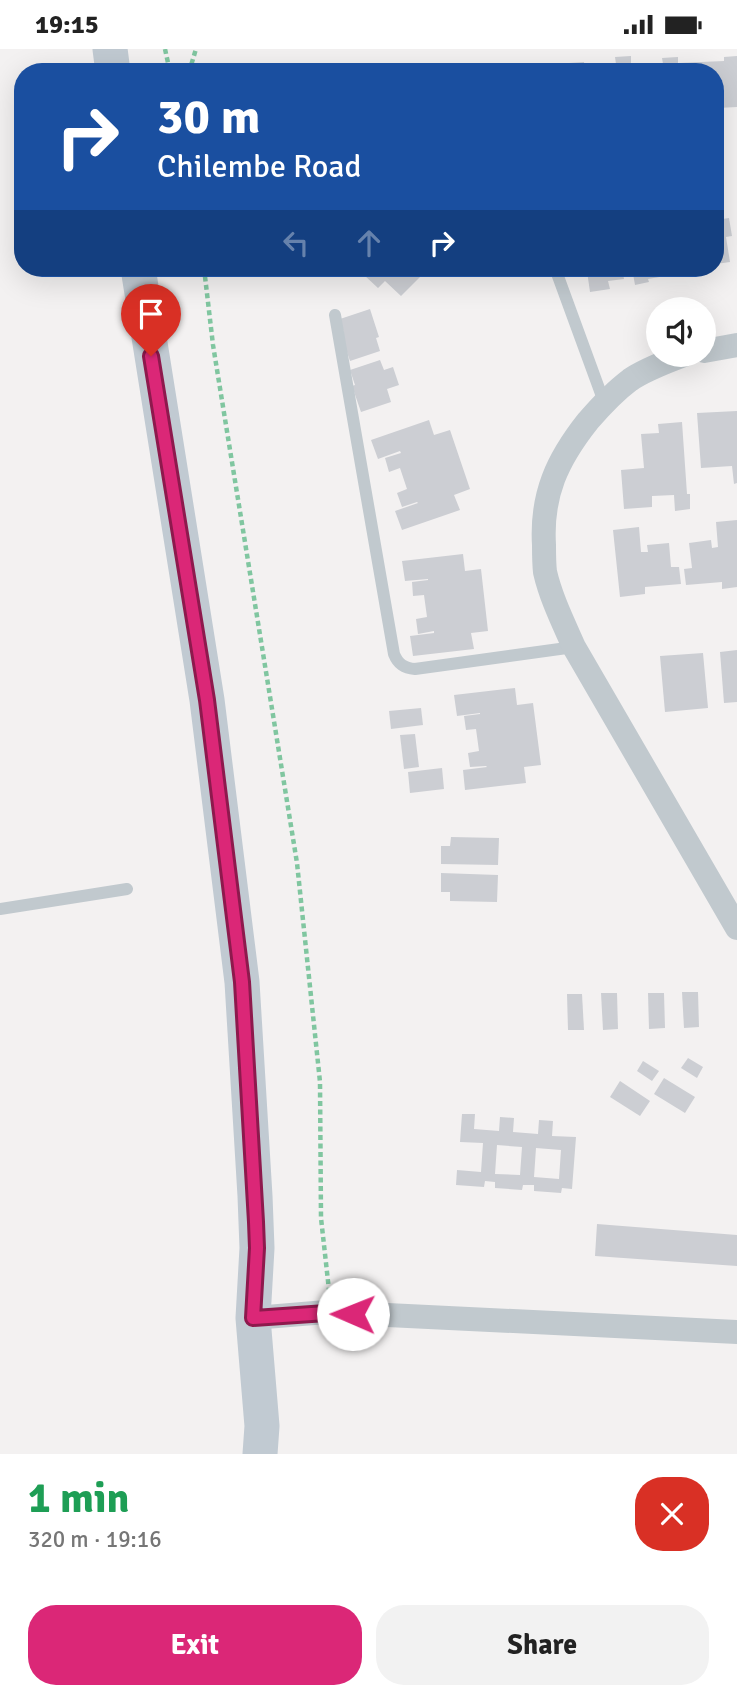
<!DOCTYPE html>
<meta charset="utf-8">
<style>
:root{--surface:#fff;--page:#f2f2f2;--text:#222;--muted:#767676;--accent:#db2777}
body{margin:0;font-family:Signika,sans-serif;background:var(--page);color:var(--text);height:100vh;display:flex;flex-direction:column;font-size:26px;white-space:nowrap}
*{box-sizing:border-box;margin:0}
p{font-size:23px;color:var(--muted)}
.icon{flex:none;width:38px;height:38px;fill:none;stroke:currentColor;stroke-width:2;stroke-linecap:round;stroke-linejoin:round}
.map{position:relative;height:1405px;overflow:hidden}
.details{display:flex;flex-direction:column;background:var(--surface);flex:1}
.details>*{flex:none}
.banner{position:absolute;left:14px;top:14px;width:710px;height:214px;border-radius:28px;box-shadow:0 7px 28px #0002;background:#1a4fa0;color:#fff;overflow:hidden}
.fabs{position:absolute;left:646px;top:248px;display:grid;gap:14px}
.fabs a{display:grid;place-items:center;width:70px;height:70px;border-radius:50%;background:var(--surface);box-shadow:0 7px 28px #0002;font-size:35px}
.pin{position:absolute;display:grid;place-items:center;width:60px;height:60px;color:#fff;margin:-72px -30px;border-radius:50% 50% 50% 0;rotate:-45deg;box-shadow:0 0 7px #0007}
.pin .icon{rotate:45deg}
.me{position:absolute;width:77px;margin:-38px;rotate:271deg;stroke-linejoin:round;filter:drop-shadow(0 0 5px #0008)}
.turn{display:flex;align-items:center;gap:24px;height:147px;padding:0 28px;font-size:32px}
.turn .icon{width:91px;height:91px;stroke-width:2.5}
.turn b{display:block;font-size:49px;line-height:60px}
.lanes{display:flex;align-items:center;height:66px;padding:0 28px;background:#0003;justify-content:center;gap:35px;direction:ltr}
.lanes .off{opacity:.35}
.round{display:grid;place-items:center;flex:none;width:74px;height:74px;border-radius:28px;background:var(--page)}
.headline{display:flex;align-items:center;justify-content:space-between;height:119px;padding:0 28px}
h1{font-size:42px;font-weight:700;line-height:52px;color:#1e9e55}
.primary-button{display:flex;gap:14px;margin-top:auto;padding:14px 28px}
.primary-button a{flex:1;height:80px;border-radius:28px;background:var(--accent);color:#fff;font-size:28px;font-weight:700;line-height:80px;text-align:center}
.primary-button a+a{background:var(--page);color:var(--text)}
.status{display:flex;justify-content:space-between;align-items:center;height:49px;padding:0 35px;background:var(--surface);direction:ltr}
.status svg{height:19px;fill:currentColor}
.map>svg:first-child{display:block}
.building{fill:#ccced3;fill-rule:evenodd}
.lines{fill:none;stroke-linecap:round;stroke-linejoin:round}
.path{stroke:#80c6a0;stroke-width:4.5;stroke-dasharray:5 3.5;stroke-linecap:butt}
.lane{stroke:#c1c9ce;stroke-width:12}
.street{stroke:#c1c9ce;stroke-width:24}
.secondary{stroke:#c1cad2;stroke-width:35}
.route-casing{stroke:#8e194d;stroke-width:18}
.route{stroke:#db2777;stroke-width:12}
</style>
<div class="status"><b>19:15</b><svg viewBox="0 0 49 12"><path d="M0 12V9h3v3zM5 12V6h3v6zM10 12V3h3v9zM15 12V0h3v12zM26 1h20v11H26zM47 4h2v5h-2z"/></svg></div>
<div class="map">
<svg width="737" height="1405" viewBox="0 0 737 1405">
<rect width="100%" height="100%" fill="#f3f1f1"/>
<g class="building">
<path d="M631,7V23H586L585,16L616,15L615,8Z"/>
<path d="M737,7V58L718,59V55H716V23H633L632,16L663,15L662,9L678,8V14L724,12V8Z"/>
<path d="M584,13L585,23H520V20L570,17L569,14Z"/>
<path d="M729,169L732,187L726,188L730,213L716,215V171Z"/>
<path d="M371,219H435L425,228L422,226L401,247L385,232L378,239L364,226Z"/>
<path d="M581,219H622L624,230L608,232L610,240L590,243L587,222L582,223Z"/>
<path d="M632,219H681L682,224L648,230L649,233L635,236Z"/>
<path d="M370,260L379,288L376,289L380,302L350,312L341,285L344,284L340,270Z"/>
<path d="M380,311L384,321L393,318L399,336L387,340L391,353L361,363L352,337L355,336L350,321Z"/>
<path d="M737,362V434L734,435L732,417L701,419L697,364Z"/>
<path d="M429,371L434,386L450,381L470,440L454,446L460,461L402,481L395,462L418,454L417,453L402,458L397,444L407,440L400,419L389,423L385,409L401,404L400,402L378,410L371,391Z"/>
<path d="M682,373L687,445H690V460L675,462L674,446L652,447V458L624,460L621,421L644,419L641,385L659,384L658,375Z"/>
<path d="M737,471V538L722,540V533L686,536L684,520L692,519L689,494L711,491L712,499L718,498L716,473Z"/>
<path d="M639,478L641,503H648L647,496L669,494L671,518H679L681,535L645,538V545L620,548L613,481Z"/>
<path d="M463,505L465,522L481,520L488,582L471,584L474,600L413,607L410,587L434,584V582L418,585L416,570L427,568L424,546L413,547L412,533L428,531V530L405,532L402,512Z"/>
<path d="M737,601V653L724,654L720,603Z"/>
<path d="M703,604L708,659L665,663L660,607Z"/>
<path d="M515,639L517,656L533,654L541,716L524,718L526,734L465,741L463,721L487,718L486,717L470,718L468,704L479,702L476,680L466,681L464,667L480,665V664L457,667L454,646Z"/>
<path d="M421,659L423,676L391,680L389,662Z"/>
<path d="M415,685L419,718L404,720L400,686Z"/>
<path d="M442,719L444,740L410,744L408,723Z"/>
<path d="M451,788L499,789L498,816L441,815V797H450Z"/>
<path d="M441,824L498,826L497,853L450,852V843H441Z"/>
<path d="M682,943H698L699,978L684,979Z"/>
<path d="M601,944H617L618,980L603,981Z"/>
<path d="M648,944H664L665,979L649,980Z"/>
<path d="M567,945H582L584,981H568Z"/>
<path d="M688,1009L703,1018L697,1029L681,1019Z"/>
<path d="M643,1012L659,1022L652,1032L637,1022Z"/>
<path d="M664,1029L695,1048L685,1064L654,1045Z"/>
<path d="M620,1032L650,1052L640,1067L610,1048Z"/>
<path d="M462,1065H475L474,1080L499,1082L500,1068L514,1069L513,1083L538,1085L539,1071L553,1072L552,1087L576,1088L572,1140L562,1139L561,1144L534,1142V1136H523L522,1141L495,1139V1133L485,1132L484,1138L456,1136L457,1121L481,1123L483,1094L460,1093ZM497,1096L522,1098L520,1126L495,1125ZM536,1099L561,1101L559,1130L534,1128Z"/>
<path d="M597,1175L737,1186V1217L595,1207Z"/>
</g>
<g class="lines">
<g class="path">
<path d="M165,0L170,23"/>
<path d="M189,23L196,0"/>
<path d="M204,219L213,296L297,814L320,1033L321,1169L329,1241"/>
</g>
<g class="lane">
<path d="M555,219L604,353"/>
<path d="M335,266L394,605C398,615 404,619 415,620L574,598"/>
<path d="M0,860L127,840"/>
</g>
<g class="street">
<path d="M704,302L737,296"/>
<path d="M684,306C666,313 646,320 630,331C614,343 601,357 588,372C557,411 541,446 544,496C544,505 544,514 545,523C551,549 563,573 574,598L737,879"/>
<path d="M253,1269L326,1263L737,1283"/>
</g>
<g class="secondary">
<path d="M110,0L113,23"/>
<path d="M138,219L207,651L242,933L255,1147L257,1199L253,1269L262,1377L260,1405"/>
</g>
</g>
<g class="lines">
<defs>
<path id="route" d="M151,307L207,651L242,933L256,1173L257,1199L253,1269L326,1264L353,1265"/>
</defs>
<use href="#route" class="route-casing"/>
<use href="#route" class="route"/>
</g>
</svg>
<div class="fabs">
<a><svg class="icon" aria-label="sound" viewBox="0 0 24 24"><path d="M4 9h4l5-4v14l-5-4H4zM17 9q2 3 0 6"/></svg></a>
</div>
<div class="pin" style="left:151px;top:307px;background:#d93025"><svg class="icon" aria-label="arrive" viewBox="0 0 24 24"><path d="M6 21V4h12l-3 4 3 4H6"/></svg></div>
<svg class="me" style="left:353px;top:1265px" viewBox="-20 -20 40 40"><circle r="19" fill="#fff"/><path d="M0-13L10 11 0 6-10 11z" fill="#db2777"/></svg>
<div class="banner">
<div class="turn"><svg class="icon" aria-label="right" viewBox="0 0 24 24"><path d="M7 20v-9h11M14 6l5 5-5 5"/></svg><div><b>30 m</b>Chilembe Road</div></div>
<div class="lanes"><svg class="icon off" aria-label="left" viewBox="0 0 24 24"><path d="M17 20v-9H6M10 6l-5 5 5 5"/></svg><svg class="icon off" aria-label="ahead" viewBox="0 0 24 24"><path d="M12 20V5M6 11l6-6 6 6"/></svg><svg class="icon" aria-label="right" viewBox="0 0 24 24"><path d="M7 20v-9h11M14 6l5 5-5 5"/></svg></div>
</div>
</div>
<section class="details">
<div class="headline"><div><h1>1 min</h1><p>320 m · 19:16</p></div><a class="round" style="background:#d93025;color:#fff"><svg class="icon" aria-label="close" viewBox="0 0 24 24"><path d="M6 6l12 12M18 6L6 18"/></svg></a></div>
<div class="primary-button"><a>Exit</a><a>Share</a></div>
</section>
